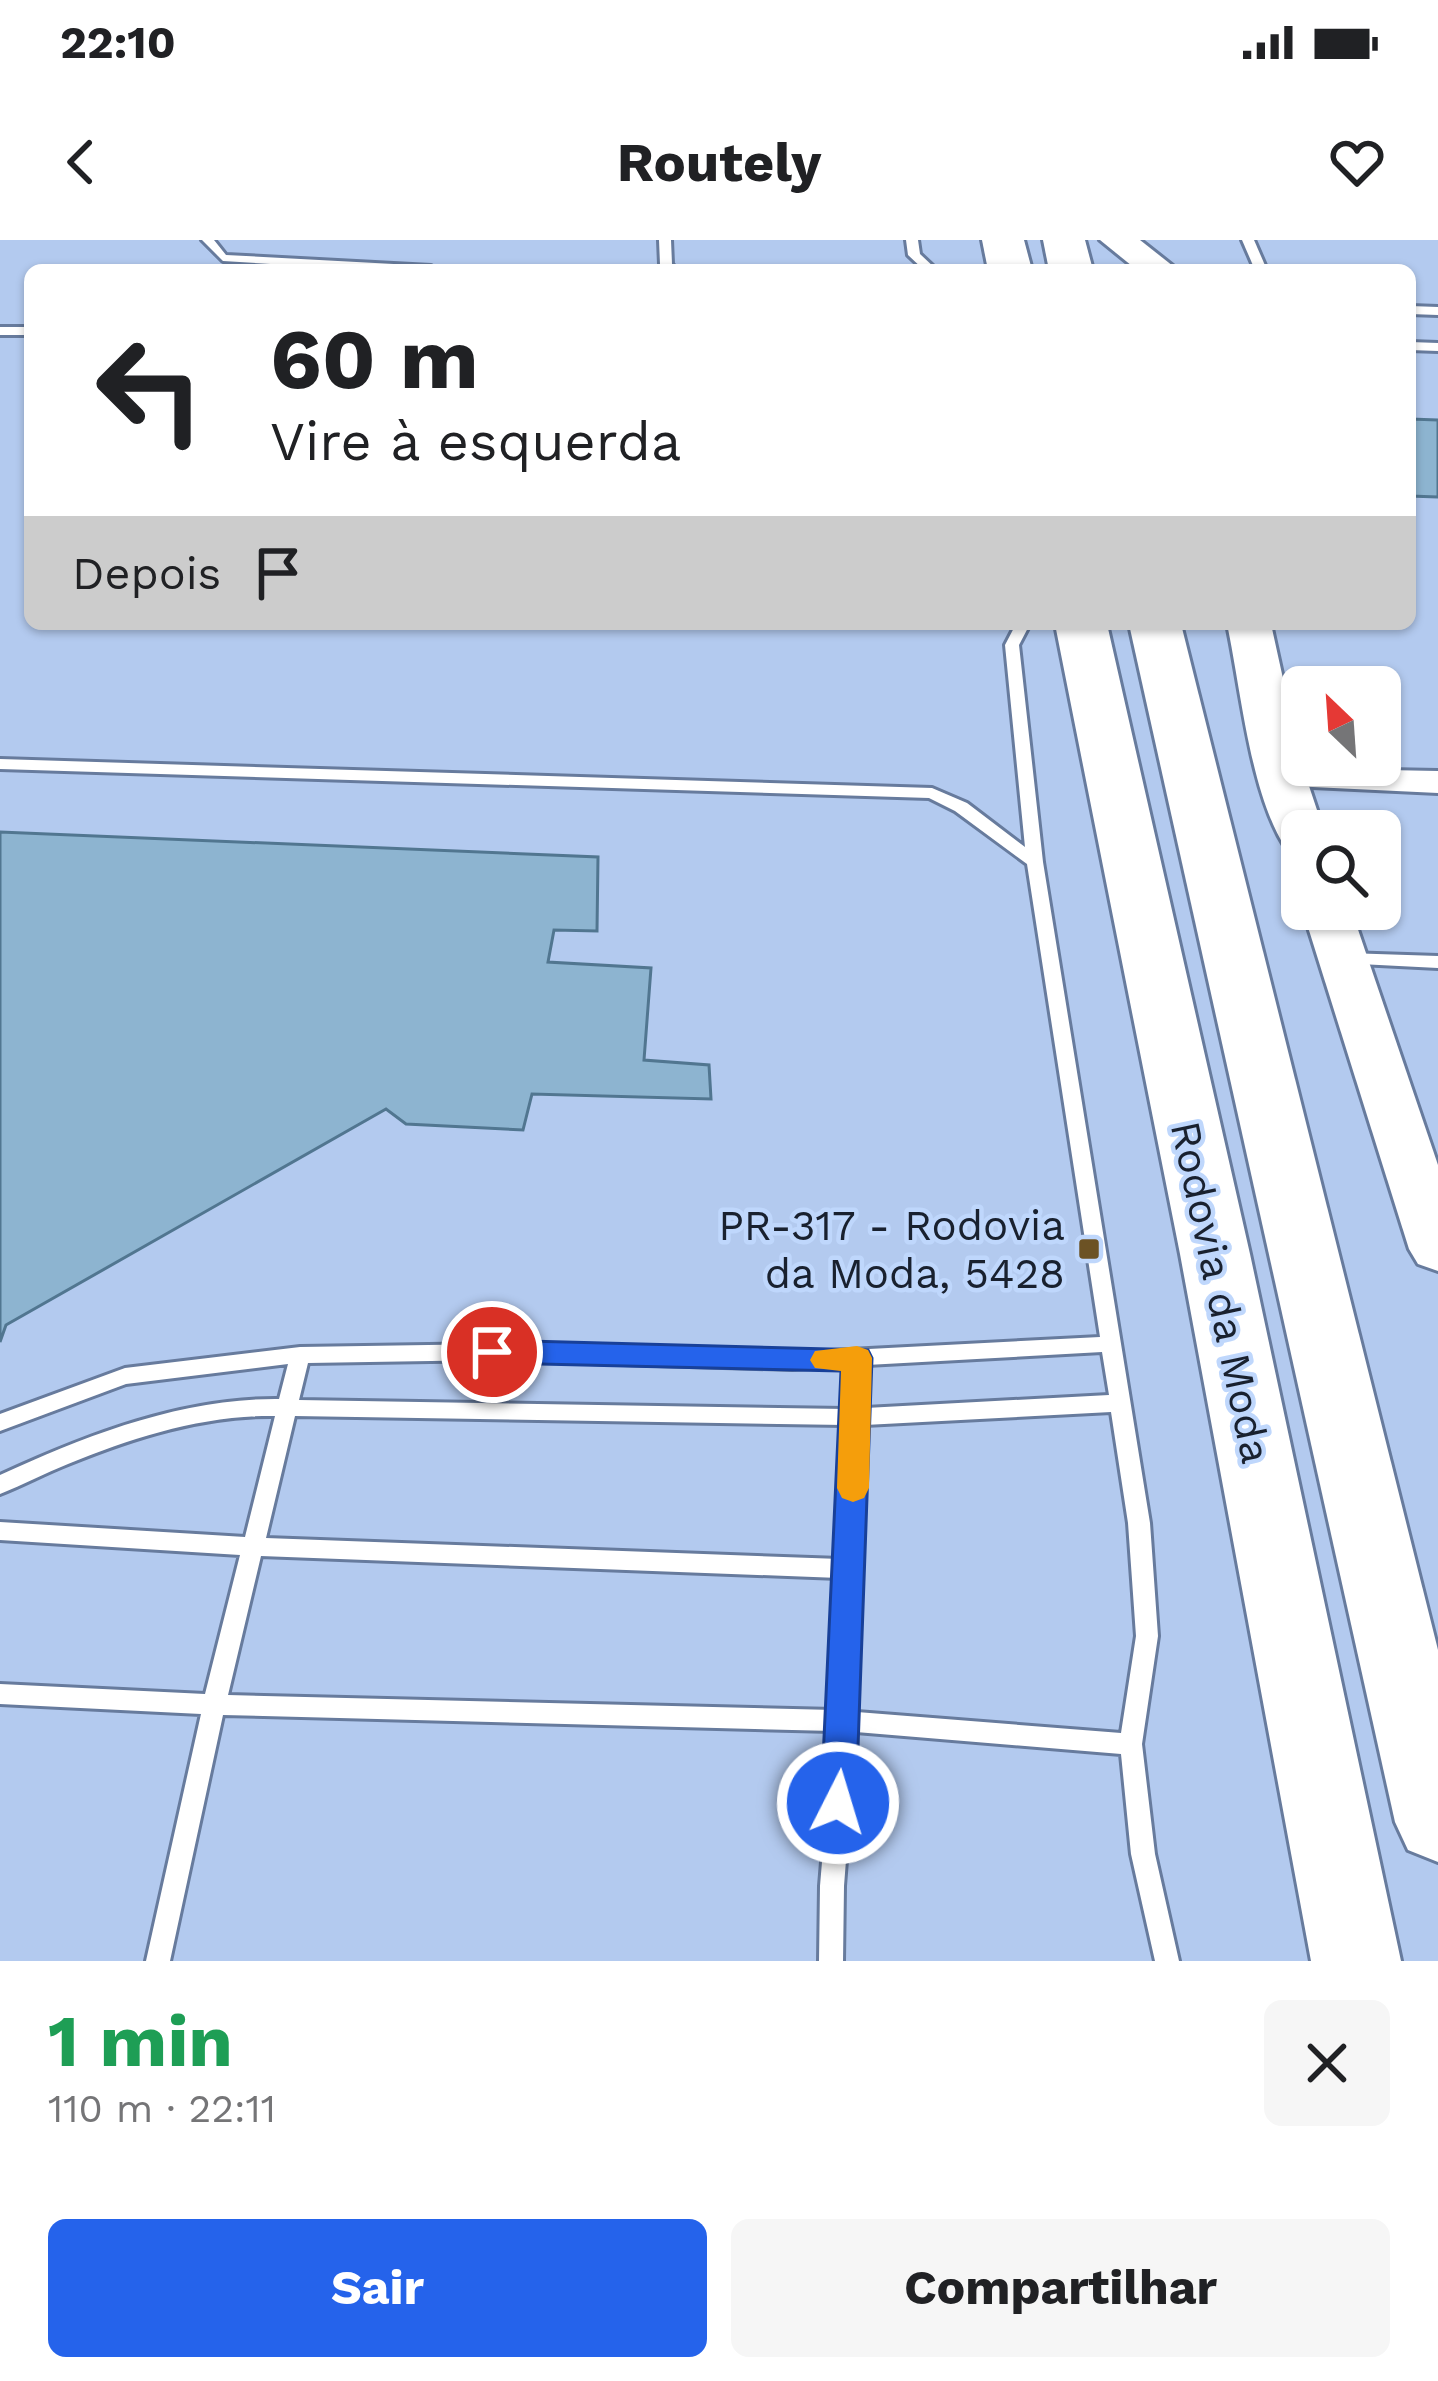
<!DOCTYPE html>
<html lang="pt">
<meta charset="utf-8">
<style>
:root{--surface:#fff;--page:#f6f6f6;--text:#202124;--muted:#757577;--accent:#2563eb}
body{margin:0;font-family:"Work Sans",sans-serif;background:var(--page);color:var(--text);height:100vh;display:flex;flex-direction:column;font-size:45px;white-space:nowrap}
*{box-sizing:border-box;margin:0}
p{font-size:39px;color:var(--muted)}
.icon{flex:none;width:66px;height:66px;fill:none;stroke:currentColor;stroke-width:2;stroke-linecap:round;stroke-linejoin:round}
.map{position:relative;height:1721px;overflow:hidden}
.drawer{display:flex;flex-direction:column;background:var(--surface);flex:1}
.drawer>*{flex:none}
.top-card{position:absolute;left:24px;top:24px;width:1392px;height:366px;border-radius:18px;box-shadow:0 3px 9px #0004;background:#fff;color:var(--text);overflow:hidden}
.needle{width:78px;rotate:335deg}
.tools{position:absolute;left:1281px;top:426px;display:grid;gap:24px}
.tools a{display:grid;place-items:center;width:120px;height:120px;border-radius:18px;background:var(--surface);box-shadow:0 3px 9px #0004;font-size:60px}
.pin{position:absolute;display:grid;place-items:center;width:102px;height:102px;color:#fff;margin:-51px;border:6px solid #fff;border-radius:50%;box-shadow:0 3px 12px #0007}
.me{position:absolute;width:132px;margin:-66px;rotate:5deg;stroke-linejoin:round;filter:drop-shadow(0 0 9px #0008)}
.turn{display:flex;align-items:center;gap:42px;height:252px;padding:0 48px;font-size:54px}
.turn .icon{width:156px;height:156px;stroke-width:2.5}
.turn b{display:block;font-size:84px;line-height:102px}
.then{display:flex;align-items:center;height:114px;padding:0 48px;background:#0003;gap:24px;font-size:45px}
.round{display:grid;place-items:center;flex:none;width:126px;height:126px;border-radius:18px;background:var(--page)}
.summary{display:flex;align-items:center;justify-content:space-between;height:204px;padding:0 48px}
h1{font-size:72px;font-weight:700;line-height:90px;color:#1e9e55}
.button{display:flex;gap:24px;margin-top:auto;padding:24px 48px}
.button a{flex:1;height:138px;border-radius:18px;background:var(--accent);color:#fff;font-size:48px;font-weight:700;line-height:138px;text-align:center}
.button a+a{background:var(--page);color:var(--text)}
.status{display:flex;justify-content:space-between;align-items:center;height:84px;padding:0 60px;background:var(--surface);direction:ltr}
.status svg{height:33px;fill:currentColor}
header{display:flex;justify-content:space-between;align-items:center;height:156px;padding:0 48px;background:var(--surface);font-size:54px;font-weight:700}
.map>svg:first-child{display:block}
.building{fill:#8db4d0;stroke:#517690;stroke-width:3}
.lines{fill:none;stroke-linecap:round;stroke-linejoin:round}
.lane-casing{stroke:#677b9d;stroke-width:6}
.street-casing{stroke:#677b9d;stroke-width:6}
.secondary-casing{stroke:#677b9d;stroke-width:6}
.highway-casing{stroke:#677b9d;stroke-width:6}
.lane{fill:#fff;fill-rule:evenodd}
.street{fill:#fff;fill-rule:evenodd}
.secondary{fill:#fff;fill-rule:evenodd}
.highway{fill:#fff;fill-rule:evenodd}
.route{fill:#2563eb;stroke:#184099;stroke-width:3}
.slow{fill:#f59e0b}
.poi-dot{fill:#6c5224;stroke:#bfd7fc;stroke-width:4.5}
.labels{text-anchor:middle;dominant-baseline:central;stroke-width:9;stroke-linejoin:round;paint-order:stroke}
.poi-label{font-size:42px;fill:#19212f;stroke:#bfd7fc;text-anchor:end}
.street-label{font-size:42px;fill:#19212f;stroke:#bfd7fc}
</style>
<div class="status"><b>22:10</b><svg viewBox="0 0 49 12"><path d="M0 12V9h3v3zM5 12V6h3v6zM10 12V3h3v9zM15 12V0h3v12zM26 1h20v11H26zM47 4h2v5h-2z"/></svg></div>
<header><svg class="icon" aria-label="back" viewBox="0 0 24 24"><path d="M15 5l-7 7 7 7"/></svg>Routely<svg class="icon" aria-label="heart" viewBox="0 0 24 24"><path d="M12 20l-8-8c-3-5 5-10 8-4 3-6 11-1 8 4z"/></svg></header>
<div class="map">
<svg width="1438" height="1721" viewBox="0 0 1438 1721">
<rect width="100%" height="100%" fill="#b3caef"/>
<g class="building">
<path d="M1410,179L1438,180V257L1410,256Z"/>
<path d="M0,592L598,617L597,691L554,690L548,722L651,728L644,820L709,825L711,859L532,854L523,890L406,884L386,869L6,1085L0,1102Z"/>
</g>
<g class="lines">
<defs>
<g id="lane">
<path d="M202,0H214L226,15L431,26L437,30H370L223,21Z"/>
<path d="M659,0H671L672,24L677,30H665L660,24Z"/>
<path d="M906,0H918L920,14L937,30H924L908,15Z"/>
<path d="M1242,0H1254L1267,30H1255Z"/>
<path d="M1410,66L1438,67V75L1410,74Z"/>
<rect x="0" y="87" width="30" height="8"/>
<path d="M1410,102L1438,103V111L1410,110Z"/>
<path d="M1016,384H1030L1019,405L1043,622L1150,1283L1158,1396L1142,1504L1155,1614L1179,1721H1155L1131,1614L1121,1514L856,1492L844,1646L843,1721H819L820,1646L833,1491L223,1475L170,1721H146L201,1474L0,1464V1444L205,1454L240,1315L0,1300V1282L245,1297L275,1176C204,1175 134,1197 68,1224C45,1233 23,1245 0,1254V1235C87,1195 182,1158 279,1159L288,1124L126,1144L0,1191V1174L125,1128L300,1107L492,1104L792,1113L1100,1097L1027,624L955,571L929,558L0,529V519L932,548L967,563L1025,607L1005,405ZM1102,1112L1109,1155L866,1168L867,1125ZM492,1120L792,1129L847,1126L845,1169L299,1160L308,1123ZM1111,1172L1128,1283L1136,1396L1121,1493L857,1472L865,1185ZM295,1176L845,1185L840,1319L266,1298ZM261,1316L839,1338L834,1470L228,1455Z"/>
<path d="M1346,713L1438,716V728L1340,723L1338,719Z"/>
</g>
<path id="street" d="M1283,528L1438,531V553L1271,545L1266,538L1271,531Z"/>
<g id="secondary">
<path d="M1100,0H1140L1178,30H1137Z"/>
<path d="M1227,384H1271L1302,525L1324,591H1302V611L1285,607C1250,552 1241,449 1227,384Z"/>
<path d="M1302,668L1351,669L1438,925V1031L1418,1024L1409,1009Z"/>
</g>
<g id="highway">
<path d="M982,0H1024L1032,30H988Z"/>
<path d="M1043,0H1085L1093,30H1049Z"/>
<path d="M1055,384H1107L1250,1014L1401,1721H1311L1180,1014Z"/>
<path d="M1129,384H1181L1438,1410V1622L1408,1610L1395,1582Z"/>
</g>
</defs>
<use href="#lane" class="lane-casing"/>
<use href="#street" class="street-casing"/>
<use href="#secondary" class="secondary-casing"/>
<use href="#highway" class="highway-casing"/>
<use href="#lane" class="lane"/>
<use href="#street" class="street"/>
<use href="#secondary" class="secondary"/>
<use href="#highway" class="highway"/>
</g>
<path class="route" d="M492,1100L868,1110L872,1118L856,1563L851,1575L838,1580L826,1575L821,1563L841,1131L492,1123L481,1120L477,1112L481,1103Z"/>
<path class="slow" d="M857,1106L868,1110L872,1118L869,1248L864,1258L853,1262L842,1258L837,1248L841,1131L815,1128L810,1120L815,1111Z"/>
<rect class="poi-dot" x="1077" y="997" width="24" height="24" rx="6"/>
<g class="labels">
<g class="poi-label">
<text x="1065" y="985">PR-317 - Rodovia<tspan x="1065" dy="48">da Moda, 5428</tspan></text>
</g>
<g class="street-label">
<text transform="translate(1221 1052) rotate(78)">Rodovia da Moda</text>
</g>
</g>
</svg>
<div class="tools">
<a><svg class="needle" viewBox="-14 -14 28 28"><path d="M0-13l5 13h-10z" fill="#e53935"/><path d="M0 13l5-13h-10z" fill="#757577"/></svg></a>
<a><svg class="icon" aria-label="search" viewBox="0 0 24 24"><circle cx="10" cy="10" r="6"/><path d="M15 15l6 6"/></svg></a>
</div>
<div class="pin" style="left:492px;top:1112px;background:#d93025"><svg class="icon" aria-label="arrive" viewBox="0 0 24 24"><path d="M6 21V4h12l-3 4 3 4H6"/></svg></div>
<svg class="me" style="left:838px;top:1563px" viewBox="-20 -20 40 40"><circle r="17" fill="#2563eb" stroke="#fff" stroke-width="3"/><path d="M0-11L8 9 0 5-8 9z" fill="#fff"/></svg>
<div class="top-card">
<div class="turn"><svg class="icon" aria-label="left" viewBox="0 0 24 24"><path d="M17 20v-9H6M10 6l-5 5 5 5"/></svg><div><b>60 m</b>Vire à esquerda</div></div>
<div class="then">Depois<svg class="icon" aria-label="arrive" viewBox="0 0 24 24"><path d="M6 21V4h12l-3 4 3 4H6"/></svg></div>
</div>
</div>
<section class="drawer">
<div class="summary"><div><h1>1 min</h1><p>110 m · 22:11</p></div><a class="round"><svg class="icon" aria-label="close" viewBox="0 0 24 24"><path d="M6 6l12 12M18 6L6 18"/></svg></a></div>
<div class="button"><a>Sair</a><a>Compartilhar</a></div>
</section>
